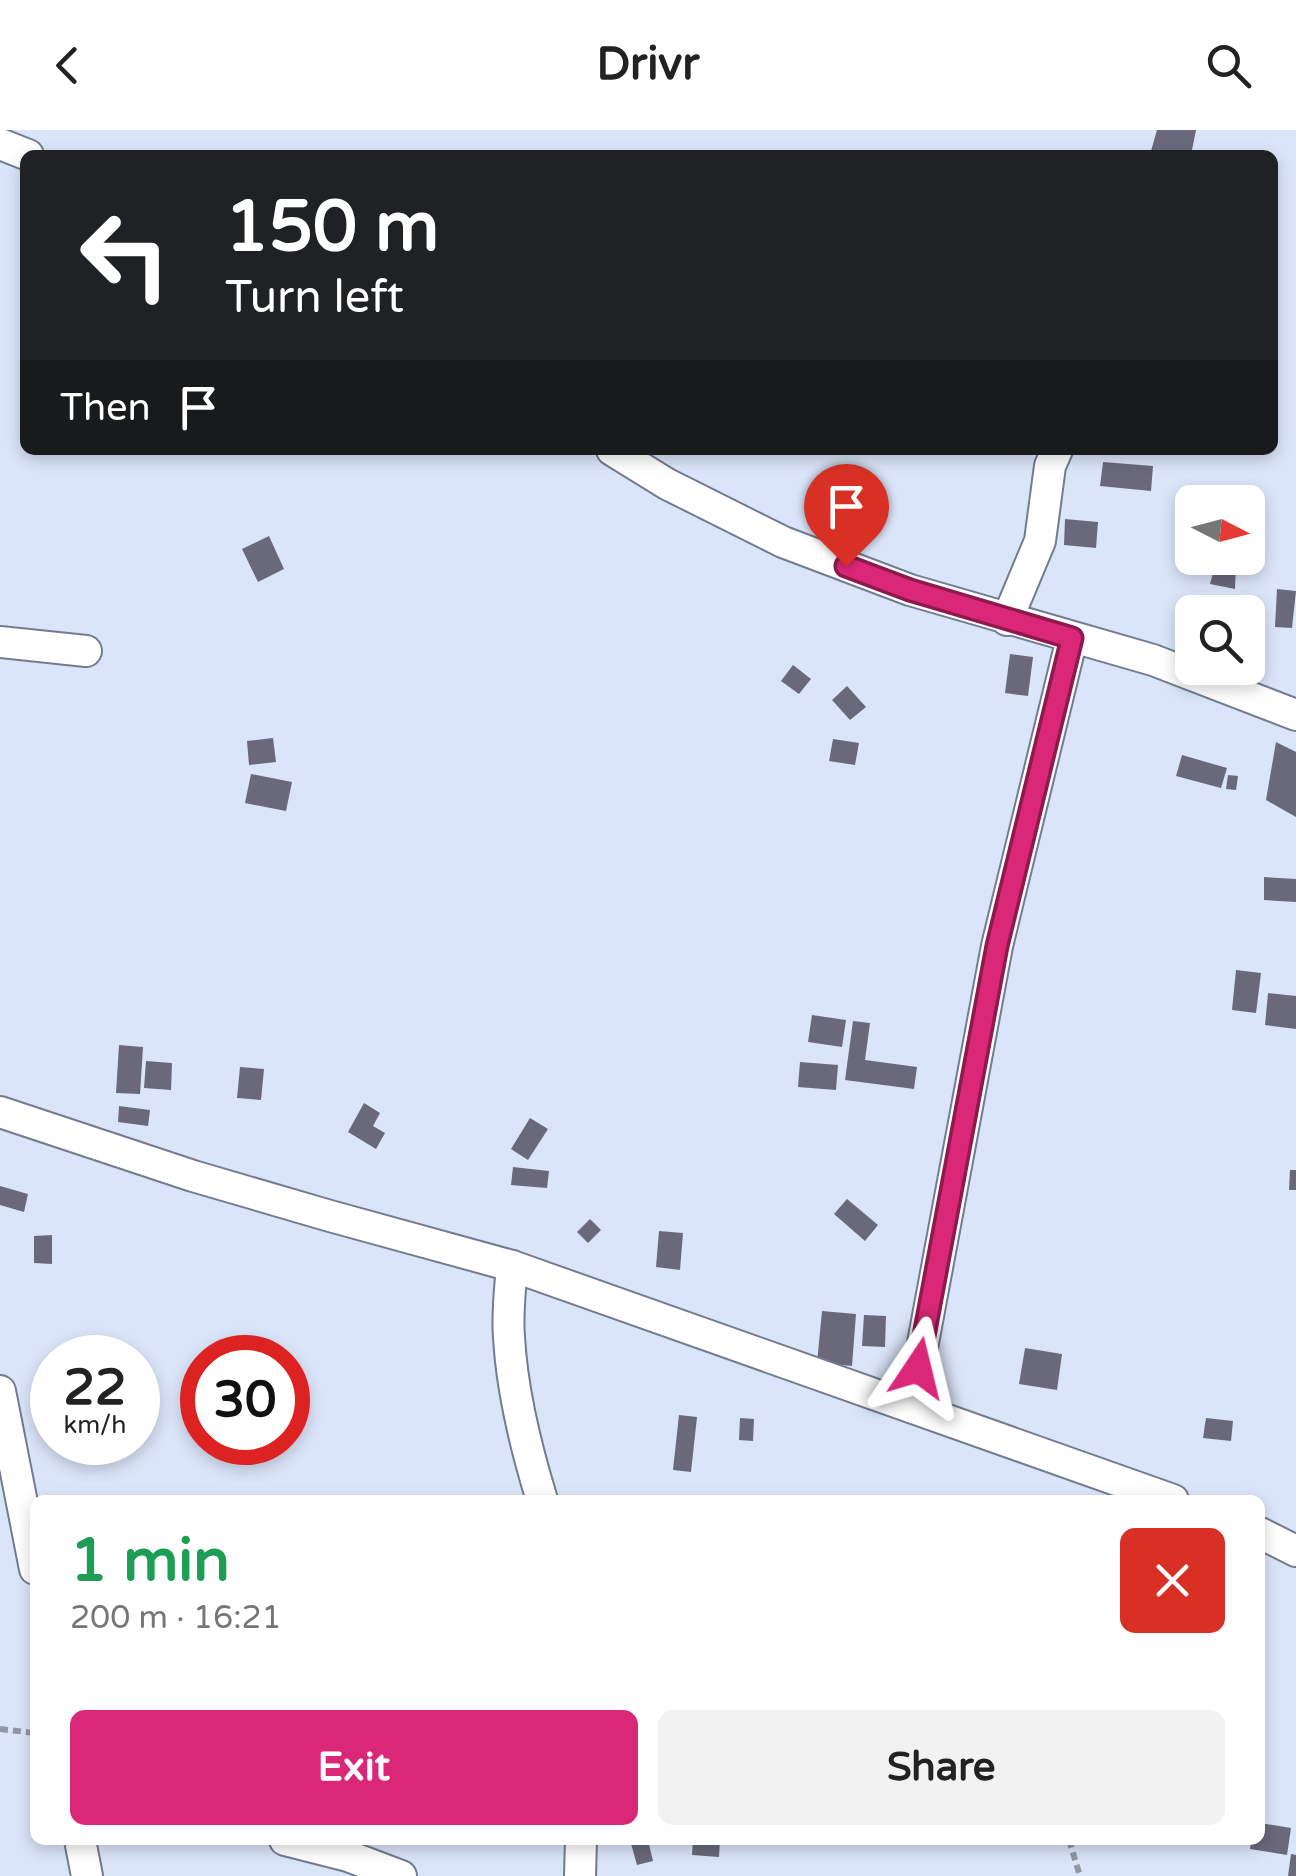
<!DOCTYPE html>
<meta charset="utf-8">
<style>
:root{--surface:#fff;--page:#f2f2f2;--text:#222;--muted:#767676;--accent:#db2777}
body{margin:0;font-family:"Varela Round",sans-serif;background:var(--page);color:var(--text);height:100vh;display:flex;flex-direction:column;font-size:38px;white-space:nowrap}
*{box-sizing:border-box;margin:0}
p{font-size:32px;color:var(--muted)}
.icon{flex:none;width:55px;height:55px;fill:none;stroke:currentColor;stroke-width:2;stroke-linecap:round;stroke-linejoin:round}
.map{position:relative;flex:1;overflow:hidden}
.panel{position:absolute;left:30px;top:1365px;width:1235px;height:350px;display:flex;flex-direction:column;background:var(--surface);border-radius:15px;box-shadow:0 5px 15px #0003}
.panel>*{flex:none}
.top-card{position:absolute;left:20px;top:20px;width:1258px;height:305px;border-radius:15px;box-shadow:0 5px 15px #0003;background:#202124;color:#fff;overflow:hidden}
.needle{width:65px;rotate:96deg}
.tools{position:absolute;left:1175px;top:355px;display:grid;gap:20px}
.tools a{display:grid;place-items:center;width:90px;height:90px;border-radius:15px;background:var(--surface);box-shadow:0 5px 15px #0003;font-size:50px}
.speed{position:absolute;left:30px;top:1205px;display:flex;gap:20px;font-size:50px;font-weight:700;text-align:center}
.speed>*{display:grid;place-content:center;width:130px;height:130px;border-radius:50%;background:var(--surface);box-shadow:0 5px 15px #0003;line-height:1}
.speed small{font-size:25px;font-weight:400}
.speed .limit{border:15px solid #d22;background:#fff;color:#111}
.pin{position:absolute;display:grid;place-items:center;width:85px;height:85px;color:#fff;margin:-102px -42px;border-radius:50% 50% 50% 0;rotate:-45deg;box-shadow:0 0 10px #0007}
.pin .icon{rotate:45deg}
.me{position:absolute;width:110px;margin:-55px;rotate:10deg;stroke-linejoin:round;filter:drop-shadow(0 0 8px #0008)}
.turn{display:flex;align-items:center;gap:35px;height:210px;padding:0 40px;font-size:45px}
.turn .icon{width:130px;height:130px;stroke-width:2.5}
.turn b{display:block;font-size:70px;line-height:85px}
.then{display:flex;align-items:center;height:95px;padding:0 40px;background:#0003;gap:20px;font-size:38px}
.round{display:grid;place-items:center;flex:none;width:105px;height:105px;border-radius:15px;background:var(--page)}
.head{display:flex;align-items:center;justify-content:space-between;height:170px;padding:0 40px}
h1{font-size:60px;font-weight:700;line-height:75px;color:#1e9e55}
.cta{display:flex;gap:20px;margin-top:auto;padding:20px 40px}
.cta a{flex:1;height:115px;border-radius:15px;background:var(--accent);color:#fff;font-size:40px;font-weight:700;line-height:115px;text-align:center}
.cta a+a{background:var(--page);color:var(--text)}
header{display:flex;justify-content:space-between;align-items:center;height:130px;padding:0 40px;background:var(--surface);font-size:45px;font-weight:700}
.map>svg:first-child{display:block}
.building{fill:#6a697c}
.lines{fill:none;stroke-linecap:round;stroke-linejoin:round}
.street-casing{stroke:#737c8f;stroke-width:34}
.path{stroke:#9098a6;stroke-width:6;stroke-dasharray:8 5;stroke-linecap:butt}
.street{stroke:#fff;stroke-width:30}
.route-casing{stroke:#8e194d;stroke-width:25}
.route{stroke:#db2777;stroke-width:18}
</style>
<header><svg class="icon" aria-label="back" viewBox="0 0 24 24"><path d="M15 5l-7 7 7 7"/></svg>Drivr<svg class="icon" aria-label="search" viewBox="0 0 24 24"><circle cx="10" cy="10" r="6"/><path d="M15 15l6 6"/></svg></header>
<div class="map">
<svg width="1296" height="1746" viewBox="0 0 1296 1746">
<rect width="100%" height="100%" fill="#dbe5f9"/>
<g class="building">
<path d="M1157,0H1196L1191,25L1151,21Z"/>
<path d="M1103,332L1153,336L1151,361L1100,356Z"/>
<path d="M1065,389L1098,392L1096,418L1064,415Z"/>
<path d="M269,406L284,439L258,452L242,419Z"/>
<path d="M1248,413L1265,417L1260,441L1236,433L1235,459L1210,454L1217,428H1248Z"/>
<path d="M1277,459L1296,461L1292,498L1275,497Z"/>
<path d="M1010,524L1033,527L1028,566L1005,563Z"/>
<path d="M793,535L811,549L799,564L781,551Z"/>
<path d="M847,556L866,577L850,590L832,570Z"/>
<path d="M273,608L276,632L249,635L247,611Z"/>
<path d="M833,609L859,613L855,635L829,631Z"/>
<path d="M1276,612L1296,622V687L1266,670Z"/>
<path d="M1182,625L1227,638L1221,658L1176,646Z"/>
<path d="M251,644L292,652L286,681L245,673Z"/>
<path d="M1228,645L1238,646L1236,660L1226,659Z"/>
<path d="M1264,747L1296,749V772L1264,770Z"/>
<path d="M1236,840L1261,843L1256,883L1232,880Z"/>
<path d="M1268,863L1296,866V899L1265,895Z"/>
<path d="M812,885L846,890L842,917L808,912Z"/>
<path d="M853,891L870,893L865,930L917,937L914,959L845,950Z"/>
<path d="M119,915L143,917L140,964L116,963Z"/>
<path d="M146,931L172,933L171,960L144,958Z"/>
<path d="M800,932L838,935L836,960L798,957Z"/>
<path d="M240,937L264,939L261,970L237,968Z"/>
<path d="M364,973L380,983L373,996L385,1003L376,1019L348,1002Z"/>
<path d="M119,976L150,980L148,996L118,992Z"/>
<path d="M530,988L548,999L528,1030L511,1019Z"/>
<path d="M513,1037L549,1041L547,1058L511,1055Z"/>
<path d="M1290,1040H1296V1060H1289Z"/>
<path d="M0,1056L28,1064L24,1082L0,1075Z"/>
<path d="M847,1069L878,1095L865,1111L834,1084Z"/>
<path d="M590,1089L601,1100L588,1113L577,1102Z"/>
<path d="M659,1101L683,1103L680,1140L656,1137Z"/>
<path d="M52,1105V1134L34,1133V1106Z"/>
<path d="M822,1181L856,1184L852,1236L817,1233Z"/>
<path d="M864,1185L886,1186L885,1217L862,1216Z"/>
<path d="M1025,1218L1062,1224L1057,1260L1019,1254Z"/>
<path d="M679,1285L697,1287L691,1342L673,1340Z"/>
<path d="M740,1288L754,1289L753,1311L739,1310Z"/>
<path d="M1206,1288L1233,1291L1231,1311L1203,1308Z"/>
<path d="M1260,1693L1291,1698L1287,1725L1250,1719L1251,1710H1260Z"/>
<path d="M630,1710H648L653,1731L637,1735Z"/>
<path d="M693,1710H720L719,1727L692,1725Z"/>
<path d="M1291,1724L1296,1725V1746H1288Z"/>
</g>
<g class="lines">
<defs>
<g id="street">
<path d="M0,14L28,25"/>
<path d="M612,320L667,354L783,412L910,460L1153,530L1296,585"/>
<path d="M1007,490L1040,411L1050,336L1057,320"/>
<path d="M0,512L86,521"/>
<path d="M0,982L193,1046L330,1086L512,1136L1173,1370"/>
<path d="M512,1136C510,1159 507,1184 509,1207C512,1262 526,1318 542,1370"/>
<path d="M0,1261L35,1439"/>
<path d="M911,1277L997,816L1072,508"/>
<path d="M1260,1403L1296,1421"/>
<path d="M80,1710L87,1746"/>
<path d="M285,1710L348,1726L401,1746"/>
<path d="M580,1746L581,1710"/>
</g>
</defs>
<use href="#street" class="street-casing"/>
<g class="path">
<path d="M0,1599L35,1603"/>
<path d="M1069,1710L1080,1746"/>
</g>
<use href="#street" class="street"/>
</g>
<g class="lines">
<defs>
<path id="route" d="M846,436L910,460L1072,508L997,816L918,1238"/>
</defs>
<use href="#route" class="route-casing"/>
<use href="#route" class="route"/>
</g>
</svg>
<div class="tools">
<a><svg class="needle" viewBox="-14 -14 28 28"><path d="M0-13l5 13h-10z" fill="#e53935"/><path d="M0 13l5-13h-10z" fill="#767676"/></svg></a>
<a><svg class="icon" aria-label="search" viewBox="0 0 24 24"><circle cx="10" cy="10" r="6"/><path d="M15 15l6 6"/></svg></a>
</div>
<div class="speed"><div>22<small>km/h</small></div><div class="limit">30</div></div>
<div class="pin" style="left:846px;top:436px;background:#d93025"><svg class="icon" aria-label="arrive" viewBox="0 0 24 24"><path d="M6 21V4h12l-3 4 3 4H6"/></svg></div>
<svg class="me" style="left:918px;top:1238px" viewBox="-20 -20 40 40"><path d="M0-17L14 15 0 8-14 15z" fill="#db2777" stroke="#fff" stroke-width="4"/></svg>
<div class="top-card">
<div class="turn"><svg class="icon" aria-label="left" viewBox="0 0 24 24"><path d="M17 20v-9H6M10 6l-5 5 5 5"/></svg><div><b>150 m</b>Turn left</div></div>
<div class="then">Then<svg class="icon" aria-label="arrive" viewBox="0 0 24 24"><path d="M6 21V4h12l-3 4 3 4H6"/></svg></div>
</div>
<section class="panel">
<div class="head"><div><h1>1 min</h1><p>200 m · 16:21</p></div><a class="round" style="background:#d93025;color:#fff"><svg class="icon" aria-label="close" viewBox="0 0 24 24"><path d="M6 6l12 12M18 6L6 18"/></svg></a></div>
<div class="cta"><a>Exit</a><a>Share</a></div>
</section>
</div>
